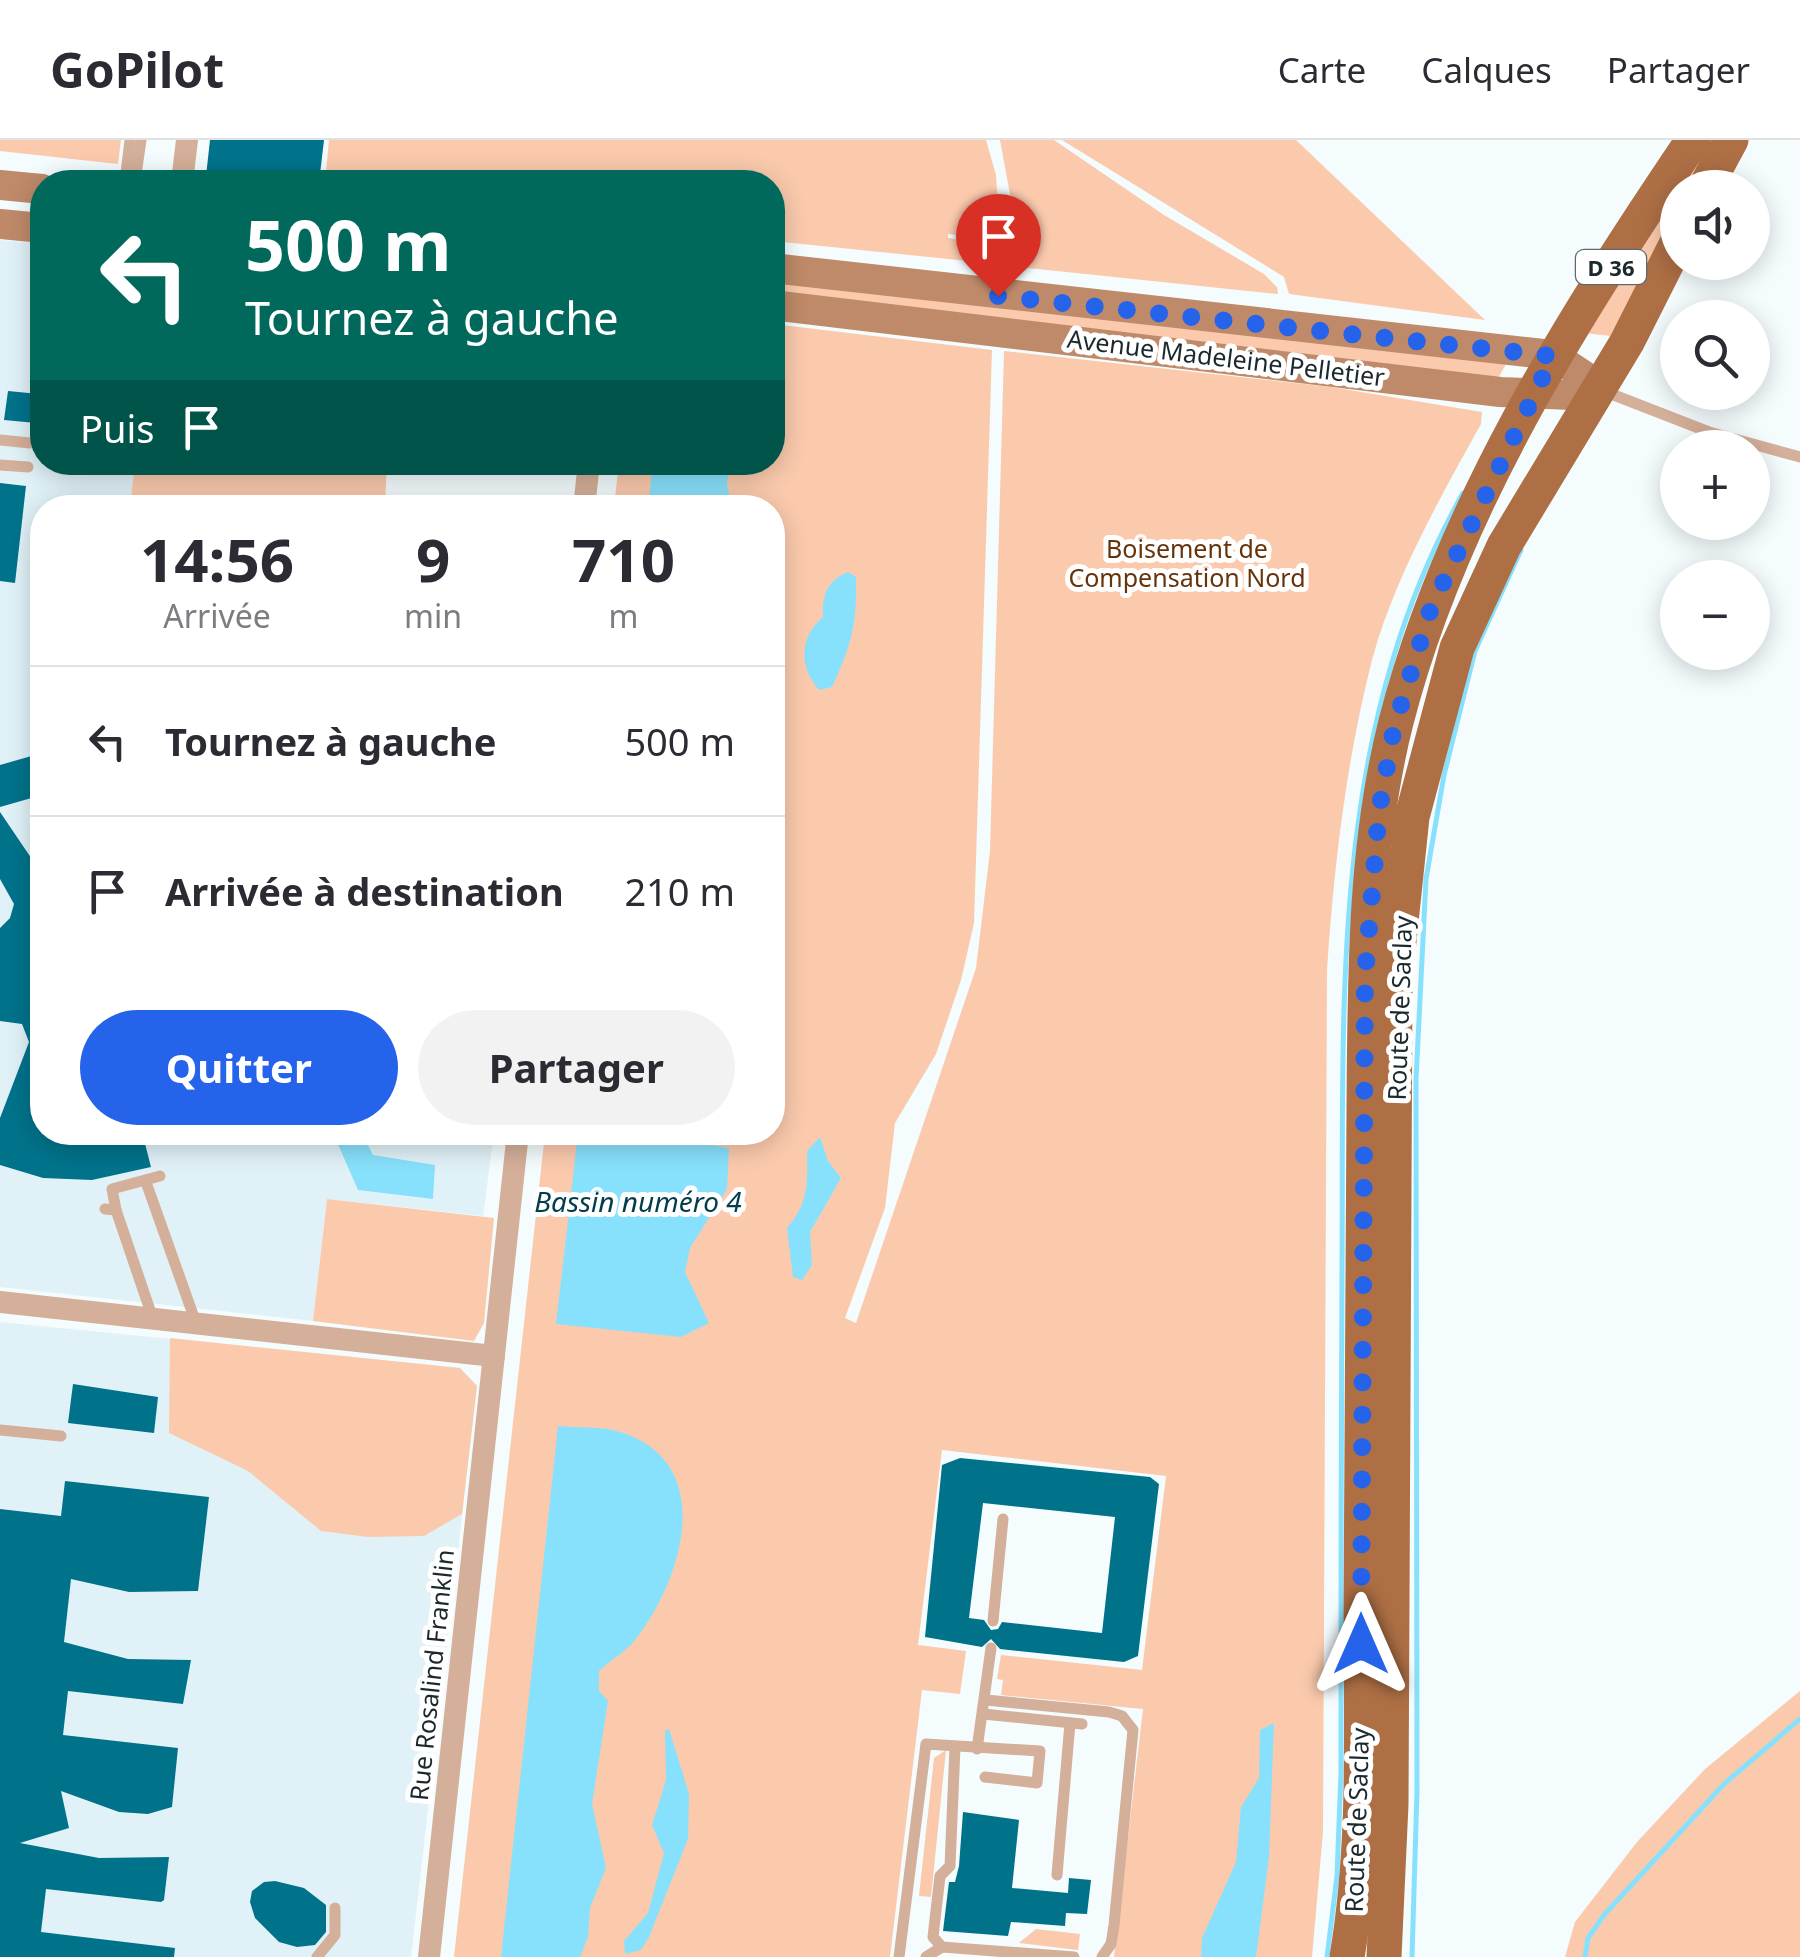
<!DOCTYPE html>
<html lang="fr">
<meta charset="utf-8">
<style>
:root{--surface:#fff;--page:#f2f2f3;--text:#2b2b33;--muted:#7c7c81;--line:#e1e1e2;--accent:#2563eb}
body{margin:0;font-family:"Noto Sans",sans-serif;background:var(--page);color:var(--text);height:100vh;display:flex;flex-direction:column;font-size:38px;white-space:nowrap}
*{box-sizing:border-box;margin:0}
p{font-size:32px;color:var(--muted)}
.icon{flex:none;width:55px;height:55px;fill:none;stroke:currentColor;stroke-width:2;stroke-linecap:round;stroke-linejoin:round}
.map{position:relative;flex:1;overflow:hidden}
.side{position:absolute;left:30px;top:355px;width:755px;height:650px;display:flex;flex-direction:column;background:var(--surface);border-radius:40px;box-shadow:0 5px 25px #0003}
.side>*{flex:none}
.guide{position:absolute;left:30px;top:30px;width:755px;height:305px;border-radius:40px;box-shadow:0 5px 25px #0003;background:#00695c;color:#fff;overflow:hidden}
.buttons{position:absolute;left:1660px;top:30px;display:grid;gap:20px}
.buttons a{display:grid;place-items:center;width:110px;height:110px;border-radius:50%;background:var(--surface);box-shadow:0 5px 25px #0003;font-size:50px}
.pin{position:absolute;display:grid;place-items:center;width:85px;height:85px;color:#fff;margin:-102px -42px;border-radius:50% 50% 50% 0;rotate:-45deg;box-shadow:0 0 10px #0007}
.pin .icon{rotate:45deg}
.me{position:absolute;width:110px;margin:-55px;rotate:0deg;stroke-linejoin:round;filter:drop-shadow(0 0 8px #0008)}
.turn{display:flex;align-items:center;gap:35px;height:210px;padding:0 50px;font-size:45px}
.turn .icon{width:130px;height:130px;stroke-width:2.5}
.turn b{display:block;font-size:70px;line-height:85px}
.then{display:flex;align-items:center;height:95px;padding:0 50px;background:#0003;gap:20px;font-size:38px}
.eta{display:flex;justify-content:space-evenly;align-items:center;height:170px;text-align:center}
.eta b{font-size:60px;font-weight:700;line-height:70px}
.action{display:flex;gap:20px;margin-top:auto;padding:20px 50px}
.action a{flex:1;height:115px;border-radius:60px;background:var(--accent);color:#fff;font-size:40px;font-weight:700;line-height:115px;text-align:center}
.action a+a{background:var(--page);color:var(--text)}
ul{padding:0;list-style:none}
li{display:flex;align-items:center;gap:30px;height:150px;padding:0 50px;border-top:2px solid var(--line)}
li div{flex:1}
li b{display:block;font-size:38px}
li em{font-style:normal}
header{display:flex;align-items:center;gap:60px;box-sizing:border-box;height:140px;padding:0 50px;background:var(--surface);border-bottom:2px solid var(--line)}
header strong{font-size:48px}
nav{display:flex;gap:55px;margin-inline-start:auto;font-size:35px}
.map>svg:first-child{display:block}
.built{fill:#e0f2f8}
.green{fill:#fbcaad}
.water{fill:#88e1fc}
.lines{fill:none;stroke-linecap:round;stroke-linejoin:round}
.stream{stroke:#88e1fc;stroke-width:5}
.building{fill:#00738b;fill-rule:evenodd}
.lane{stroke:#d4af99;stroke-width:11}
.street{stroke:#d4af99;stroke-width:22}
.secondary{stroke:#bf8a69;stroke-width:30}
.primary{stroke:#ae6f45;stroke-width:35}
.route{stroke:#2563eb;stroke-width:18;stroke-dasharray:0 32.4}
.labels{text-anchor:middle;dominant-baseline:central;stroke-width:10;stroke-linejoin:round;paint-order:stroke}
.shield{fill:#fff;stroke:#5f696d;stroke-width:2.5}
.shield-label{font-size:22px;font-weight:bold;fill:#1b292e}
.street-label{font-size:25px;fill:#1b292e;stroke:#fff}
.park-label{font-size:25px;fill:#66330b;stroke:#fff}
.water-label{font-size:28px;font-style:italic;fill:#033d4b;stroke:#fff}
</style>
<header>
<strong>GoPilot</strong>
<nav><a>Carte</a><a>Calques</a><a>Partager</a></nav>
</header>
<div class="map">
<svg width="1800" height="1817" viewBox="0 0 1800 1817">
<rect width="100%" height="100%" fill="#f4fcfe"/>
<g class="built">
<path d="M0,100L42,104V322L135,323L130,367L42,368V992L494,993L483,1076L327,1059L313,1181L0,1147Z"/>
<path d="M0,1182L460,1228L477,1246L411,1817H0Z"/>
</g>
<g class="green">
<path d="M0,0H121L118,24L0,11Z"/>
<path d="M329,0H986L996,35L1000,99L948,94V98L1000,106L997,124L773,101L772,42H325Z"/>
<path d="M1000,0H1054L1164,75L1264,134L1277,147L1278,154L1009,126L1013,71Z"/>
<path d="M1062,0H1296L1485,180L1289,154L1284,137Z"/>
<path d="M1708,0H1718L1692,47L1678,48L1677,74L1611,196L1584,193Z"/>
<path d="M773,138L1509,219L1497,240L773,158Z"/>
<path d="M773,184L992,210L974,783L961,840L936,914L895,983L885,1068L845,1178L856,1183L976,828L990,711L1004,211L1331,247L1482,272L1481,284C1441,356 1393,441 1372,520C1346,622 1334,726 1327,830L1323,1692L1312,1817H1114L1143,1569L1001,1555L1003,1540L997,1539L1001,1515L1142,1530L1166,1336L942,1310L918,1505L966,1511L960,1554L922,1550L890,1817H454L545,993L772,992V368L614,367L619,323L772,322Z"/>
<path d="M135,323H387L385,367H130Z"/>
<path d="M327,1059L494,1078L484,1183L474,1201L313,1181Z"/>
<path d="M170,1198L460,1228L477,1246L462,1374L424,1396L368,1397L321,1391L248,1331L169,1293Z"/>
<path d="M1800,1551V1817H1565L1575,1782L1637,1702L1705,1629Z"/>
<path d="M946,1610L931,1757L919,1756L934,1618Z"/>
<path d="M1036,1789L1080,1794L1078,1810L1019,1803Z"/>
</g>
<g class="water">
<path d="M653,323H729L727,345L732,367H648Z"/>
<path d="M848,432L856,437C857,484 852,504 832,547L819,550C799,527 799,497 823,477C822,455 827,441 848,432Z"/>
<path d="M333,993H362L373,1015L435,1025L433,1059L358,1050Z"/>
<path d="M578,993H682L680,1000L729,1008L727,1049L690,1108L685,1132L709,1183L681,1197L556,1184Z"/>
<path d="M820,997L828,1021L841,1038L810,1092L812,1125L802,1140L793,1137L787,1088C808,1065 808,1041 807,1011Z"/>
<path d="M558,1286C577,1288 602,1286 620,1292C719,1322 682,1441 635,1500C626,1512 610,1520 599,1531V1551L608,1561L592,1664L606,1728L590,1768L588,1797L580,1817H501Z"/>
<path d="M1274,1583L1269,1717L1256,1817H1201L1202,1798L1236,1722L1241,1667L1259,1638L1260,1590Z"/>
<path d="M669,1589L689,1654L688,1699L649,1797L641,1810L625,1814L624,1801L648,1773L664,1713L652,1685L666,1640L665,1591Z"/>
</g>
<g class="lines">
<g class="stream">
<path d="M1327,1817L1337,1736L1341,1632C1341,1463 1341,1295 1342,1126C1344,860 1328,594 1463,353"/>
<path d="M1412,1817L1417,1651L1416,940L1426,739L1444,635L1475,511L1521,410"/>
<path d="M1585,1817L1588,1798L1604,1775L1724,1644L1800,1579"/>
</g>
</g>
<g class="building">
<path d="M210,0H324L320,34L305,32L304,42L206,36Z"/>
<path d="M8,251L39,254L36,283L4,280Z"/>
<path d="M0,343L26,346L15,443L0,441Z"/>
<path d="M42,613V655L0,667V625Z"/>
<path d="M0,672L42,734V805L37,827L42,846V994L98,996L103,992H142L151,1027L92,1040L43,1038L0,1025V978L29,902L22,884L0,881V788L10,778L14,764L0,739Z"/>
<path d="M73,1244L158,1257L154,1293L68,1283Z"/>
<path d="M960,1318L1150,1337L1159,1344L1138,1516L1124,1522L1000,1509L991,1499L982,1507L925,1497L942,1325ZM983,1363L1115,1377L1102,1493L1002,1482L998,1489L991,1490L984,1480L969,1478Z"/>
<path d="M65,1341L209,1357L198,1451L129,1452L71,1439L64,1502L128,1519L191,1520L183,1564L68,1551L63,1595L178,1608L172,1667L148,1674L119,1672L61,1651L69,1688L20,1703L99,1718L169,1717L164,1760L161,1762L46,1749L41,1792L175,1808L174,1817H0V1369L61,1376Z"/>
<path d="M963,1672L1019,1680L1012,1748L1068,1753L1069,1738L1091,1740L1087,1774L1066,1773L1065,1786L1011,1782L1008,1796L943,1791L949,1742H955L959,1726Z"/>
<path d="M275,1741L304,1748L326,1765V1792L315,1805L297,1807L279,1802L255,1778L250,1762L252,1751L264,1742Z"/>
</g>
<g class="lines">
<g class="lane">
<path d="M125,42L130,0"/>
<path d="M135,42L141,0"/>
<path d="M1601,250L1709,292L1800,317"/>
<path d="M0,300L30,303"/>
<path d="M0,325L28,327"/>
<path d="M147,1045L196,1183"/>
<path d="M105,1069L116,1070L153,1179"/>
<path d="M116,1070L112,1049L160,1036"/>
<path d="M0,1290L61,1296"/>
<path d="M993,1481L1003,1379"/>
<path d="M986,1560L1109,1572L1122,1576L1133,1590L1114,1785L1111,1804L1102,1817"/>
<path d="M983,1574L1082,1584"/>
<path d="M955,1607L950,1726L940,1736L933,1797L942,1807L1074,1817"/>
<path d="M977,1609L991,1508"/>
<path d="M1057,1735L1070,1583"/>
<path d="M317,1817L335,1795V1768"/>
<path d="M899,1817L926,1604L1040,1611L1037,1643L985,1637"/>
<path d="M926,1817L942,1807"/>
</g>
<g class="street">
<path d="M182,42L187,0"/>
<path d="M584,368L589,322"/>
<path d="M0,1162L494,1216"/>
<path d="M429,1817L518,992"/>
</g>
<g class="secondary">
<path d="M0,45L42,49"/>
<path d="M0,84L42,88"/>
<path d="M772,128L1553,215L1601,247"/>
<path d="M772,165L1500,252L1595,256"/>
</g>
<g class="primary">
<path d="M1705,48L1731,0"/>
<path d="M1347,1817C1366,1705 1361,1588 1361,1475C1362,1307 1363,1139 1364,970C1365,842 1364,708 1396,582C1450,371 1572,179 1693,0"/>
<path d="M1384,1817L1391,1664L1395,839L1412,677L1457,508L1504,406L1627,202L1678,101"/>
</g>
</g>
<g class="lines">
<path class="route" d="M998,156L1553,216L1431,468L1394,588L1379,671L1365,836L1361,1504"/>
</g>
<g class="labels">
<rect class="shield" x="1576" y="110" width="70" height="34" rx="8"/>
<g class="shield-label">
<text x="1611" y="127">D 36</text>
</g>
<g class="street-label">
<text transform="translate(1226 217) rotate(7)">Avenue Madeleine Pelletier</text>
<text transform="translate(1399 868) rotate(-88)">Route de Saclay</text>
<text transform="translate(431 1535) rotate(-84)">Rue Rosalind Franklin</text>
<text transform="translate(1356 1680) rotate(-88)">Route de Saclay</text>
</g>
<g class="park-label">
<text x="1187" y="408">Boisement de<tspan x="1187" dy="29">Compensation Nord</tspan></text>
</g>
<g class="water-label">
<text x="638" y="1061">Bassin numéro 4</text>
</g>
</g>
</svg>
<div class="buttons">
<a><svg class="icon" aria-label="sound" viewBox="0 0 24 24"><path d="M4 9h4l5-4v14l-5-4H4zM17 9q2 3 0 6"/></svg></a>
<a><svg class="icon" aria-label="search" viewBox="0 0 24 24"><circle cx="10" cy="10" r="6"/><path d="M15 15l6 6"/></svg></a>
<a>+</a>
<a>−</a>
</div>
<div class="pin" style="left:998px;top:156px;background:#d93025"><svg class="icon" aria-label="arrive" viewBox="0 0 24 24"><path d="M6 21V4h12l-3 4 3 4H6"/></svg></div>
<svg class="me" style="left:1361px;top:1504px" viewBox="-20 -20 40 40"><path d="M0-17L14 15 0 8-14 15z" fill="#2563eb" stroke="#fff" stroke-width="4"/></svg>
<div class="guide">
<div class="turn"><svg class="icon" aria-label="left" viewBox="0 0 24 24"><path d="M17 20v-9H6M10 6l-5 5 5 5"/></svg><div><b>500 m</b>Tournez à gauche</div></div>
<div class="then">Puis<svg class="icon" aria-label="arrive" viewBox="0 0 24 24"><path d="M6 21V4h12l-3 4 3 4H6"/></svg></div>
</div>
<section class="side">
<div class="eta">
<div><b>14:56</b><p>Arrivée</p></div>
<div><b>9</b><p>min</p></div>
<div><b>710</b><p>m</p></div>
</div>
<ul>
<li><svg class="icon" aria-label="left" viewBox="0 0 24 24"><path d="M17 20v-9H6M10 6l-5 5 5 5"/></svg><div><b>Tournez à gauche</b></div><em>500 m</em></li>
<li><svg class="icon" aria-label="arrive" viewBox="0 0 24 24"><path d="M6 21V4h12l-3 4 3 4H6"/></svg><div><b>Arrivée à destination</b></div><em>210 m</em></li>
</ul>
<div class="action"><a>Quitter</a><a>Partager</a></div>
</section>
</div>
